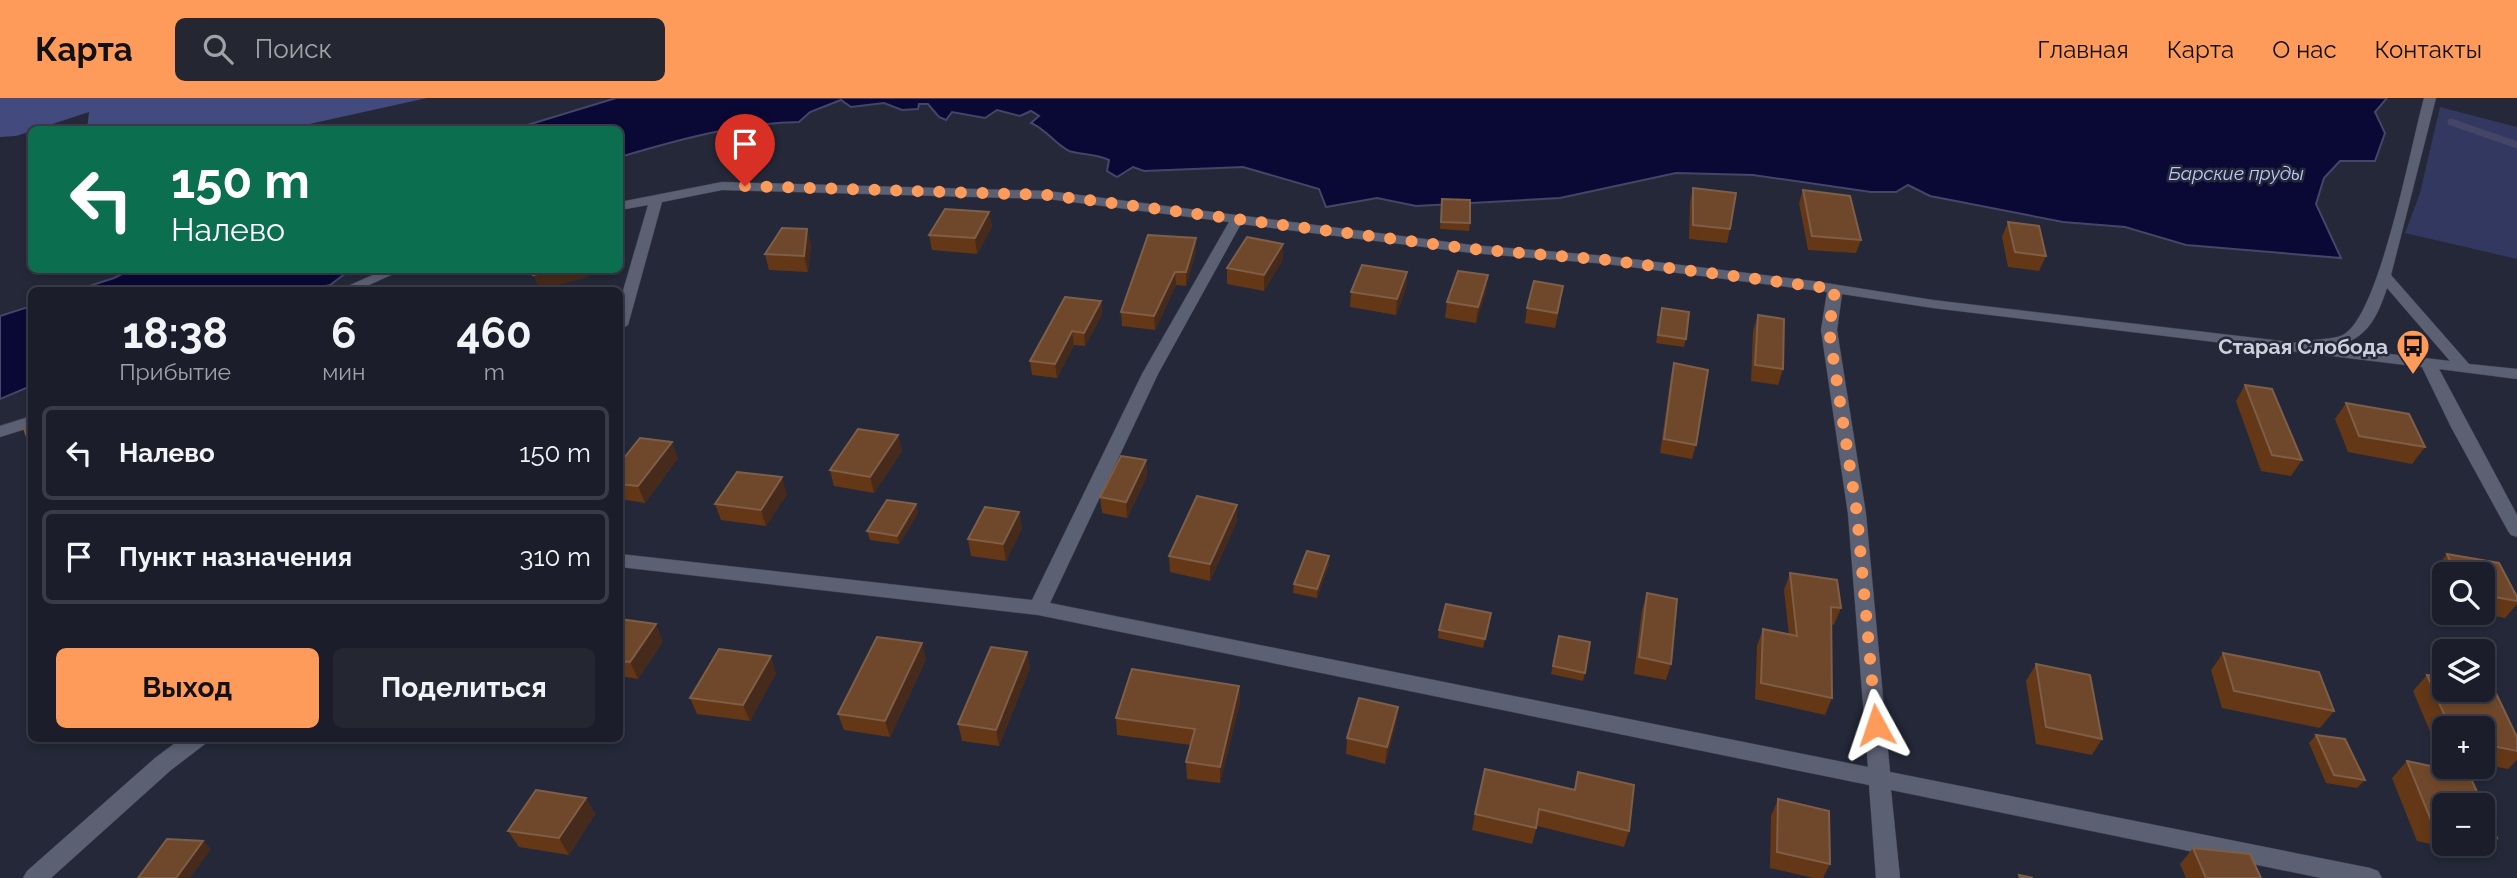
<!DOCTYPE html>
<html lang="ru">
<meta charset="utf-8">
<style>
:root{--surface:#1b1e2a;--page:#242732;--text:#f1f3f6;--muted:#a0a2a8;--line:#393c47;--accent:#ff9b5a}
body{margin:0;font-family:Raleway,sans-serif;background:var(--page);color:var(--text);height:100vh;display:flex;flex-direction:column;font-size:26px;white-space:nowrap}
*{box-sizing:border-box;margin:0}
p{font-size:23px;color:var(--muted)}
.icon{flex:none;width:38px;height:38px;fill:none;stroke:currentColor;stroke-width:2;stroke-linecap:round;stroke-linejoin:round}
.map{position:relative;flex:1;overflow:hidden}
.sheet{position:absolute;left:28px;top:189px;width:595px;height:455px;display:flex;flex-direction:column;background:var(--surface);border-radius:10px;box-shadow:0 4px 10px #0003,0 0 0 2px var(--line)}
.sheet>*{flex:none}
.guide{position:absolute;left:28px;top:28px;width:595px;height:147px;border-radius:10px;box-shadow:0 4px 10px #0003,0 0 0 2px var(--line);background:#0b6e4f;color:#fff;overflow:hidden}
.tools{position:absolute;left:2432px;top:464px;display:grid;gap:14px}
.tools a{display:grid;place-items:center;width:63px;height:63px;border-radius:10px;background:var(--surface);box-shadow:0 4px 10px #0003,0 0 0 2px var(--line);font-size:35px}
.pin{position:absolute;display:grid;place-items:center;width:60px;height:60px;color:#fff;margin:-72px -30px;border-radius:50% 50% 50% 0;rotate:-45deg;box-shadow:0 0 7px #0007}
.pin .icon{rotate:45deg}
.me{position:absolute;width:77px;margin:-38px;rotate:355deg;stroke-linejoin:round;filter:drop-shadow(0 0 5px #0008)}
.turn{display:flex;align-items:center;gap:24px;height:147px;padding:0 28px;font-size:32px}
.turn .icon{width:91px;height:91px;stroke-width:2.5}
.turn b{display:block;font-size:49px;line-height:60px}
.eta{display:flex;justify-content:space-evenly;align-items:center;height:119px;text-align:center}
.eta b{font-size:42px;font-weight:700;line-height:49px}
.action{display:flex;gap:14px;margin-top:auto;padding:14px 28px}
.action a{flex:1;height:80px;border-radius:10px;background:var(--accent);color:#111;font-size:28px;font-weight:700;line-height:80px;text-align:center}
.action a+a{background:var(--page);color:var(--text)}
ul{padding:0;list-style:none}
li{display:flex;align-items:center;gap:21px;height:94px;margin:0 14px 10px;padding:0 14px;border:4px solid var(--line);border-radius:10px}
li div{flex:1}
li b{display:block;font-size:26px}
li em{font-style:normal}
header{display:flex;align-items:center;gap:42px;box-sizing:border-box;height:98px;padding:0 35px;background:var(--accent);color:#111}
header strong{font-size:33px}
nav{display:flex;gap:38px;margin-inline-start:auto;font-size:24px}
.search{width:490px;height:63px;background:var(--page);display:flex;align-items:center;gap:18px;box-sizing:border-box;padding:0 24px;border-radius:10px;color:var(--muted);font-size:26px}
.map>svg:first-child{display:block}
.green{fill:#32385f}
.forest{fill:#434b7e}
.water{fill:#0a0936;stroke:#454568;stroke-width:2}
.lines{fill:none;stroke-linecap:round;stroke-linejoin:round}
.stream{stroke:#454568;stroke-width:7}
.minor-casing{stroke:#404250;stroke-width:1}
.minor{fill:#5c6073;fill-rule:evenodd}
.wall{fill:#643816}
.shaded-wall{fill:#462a1b}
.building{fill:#6f482b;stroke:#7e5e47;stroke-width:2}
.route{stroke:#ff9b5a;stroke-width:12;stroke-dasharray:0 21.6}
.labels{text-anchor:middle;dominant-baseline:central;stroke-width:5;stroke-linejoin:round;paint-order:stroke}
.far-water-label{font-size:19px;font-style:italic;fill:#bec8f8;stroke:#242838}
.poi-label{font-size:21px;font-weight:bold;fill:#ced1dc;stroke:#242838;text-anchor:end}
</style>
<header>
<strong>Карта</strong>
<div class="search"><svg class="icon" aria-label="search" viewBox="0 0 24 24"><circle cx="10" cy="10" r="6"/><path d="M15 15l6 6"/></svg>Поиск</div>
<nav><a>Главная</a><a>Карта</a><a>О нас</a><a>Контакты</a></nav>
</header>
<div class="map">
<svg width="2517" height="780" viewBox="0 0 2517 780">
<rect width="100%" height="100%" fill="#242838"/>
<path class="green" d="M2440,9L2517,29V161L2405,135L2420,95Z"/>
<path class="forest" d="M0,0H427L287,31H87L89,14L16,38L0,39Z"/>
<g class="water">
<path d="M616,0H2387L2375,14L2385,35L2375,63H2340L2324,80L2316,106L2341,160L2186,147L2125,129L2063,124L1930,98L1908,87L1896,94H1871L1753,77L1676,75L1560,100L1416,108L1377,100L1326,109L1319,91L1243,69L1144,73L1133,69L1117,79L1107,73L1109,62C1095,55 1080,57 1069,53C1056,47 1046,31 1031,25L1039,18L1031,13L1020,18L997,12L985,20L952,14L946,22L939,19L928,6H919L918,11L902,12L884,5L851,9L841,2L810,14L799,24C738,25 677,42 620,59V32H511Z"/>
<path d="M130,172H350L330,187L307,192H77L114,180Z"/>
<path d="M31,208V288L0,301V218Z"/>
</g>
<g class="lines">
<path class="stream" d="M2451,24L2517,47"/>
<defs>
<g id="minor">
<path d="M2424,0H2436L2391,177L2469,266L2517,271V281L2439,271L2517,417V439L2511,437L2508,433L2451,329L2422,269L1933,210L1842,196L1837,232L1866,416L1890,674L2370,770L2378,773L2382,780H2321L1891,692L1900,780H1876L1869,687L1038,517L620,469V456L1032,502L1142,276L1229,124L1048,101L722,92L662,104L628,227L620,232V203L648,107L620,112V104L722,84L1048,93L1472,147L1607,158L1813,183L1933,202L2307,246L2310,243C2321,240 2337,242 2346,235C2381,209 2411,47 2424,0ZM1241,126L1472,155L1607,166L1827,194L1821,232L1848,416L1868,669L1050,505L1158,276ZM2387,190L2450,263L2329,249C2365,244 2376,223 2387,190Z"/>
<path d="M384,172H402L358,192H339Z"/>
<path d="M32,318V329L0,339V328Z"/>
<path d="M182,640H208L205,646L171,672L51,780H23L27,773L155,660Z"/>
</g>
</defs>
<use href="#minor" class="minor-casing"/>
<use href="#minor" class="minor"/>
</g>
<g class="wall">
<path d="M1693,90L1730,131L1727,145L1689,141L1690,104Z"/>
<path d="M1803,92L1861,142L1856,155L1808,152L1799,105Z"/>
<path d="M1442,101L1470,125L1469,133L1440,131Z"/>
<path d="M989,114L992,129L977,156L932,152L929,137Z"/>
<path d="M2008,124L2046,158L2039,173L2008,169L2002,139Z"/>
<path d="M1196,140V154L1186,188L1176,187L1155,232L1122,228L1121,214Z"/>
<path d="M811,146L808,174L769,172L765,156Z"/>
<path d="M1283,161L1264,193L1227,186V170Z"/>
<path d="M1407,174L1406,190L1396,217L1350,209L1351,194Z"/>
<path d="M1488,177L1486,193L1476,225L1445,220L1447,204Z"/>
<path d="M1101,203L1102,217L1085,248L1074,247L1057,280L1032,277L1030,263Z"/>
<path d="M1561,203L1555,230L1525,225L1527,210Z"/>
<path d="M1662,210L1686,241L1684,249L1656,245Z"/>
<path d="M1758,217L1783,271L1778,287L1751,283L1753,233Z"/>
<path d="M1674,265L1696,347L1692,361L1660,355L1671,278Z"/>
<path d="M2245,287L2302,362L2291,378L2261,373L2236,303Z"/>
<path d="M2346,305L2425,349L2412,366L2348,354L2335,321Z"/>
<path d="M898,337L902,353L874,395L834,388L830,372Z"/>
<path d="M678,360L645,405L620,401V365Z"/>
<path d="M1146,362L1147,378L1127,420L1102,415L1100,399Z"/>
<path d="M787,396L766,428L721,422L715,406Z"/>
<path d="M916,406L918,415L899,446L870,442L867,433Z"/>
<path d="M1019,414L1022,430L1006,463L971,458L968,441Z"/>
<path d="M1237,423L1210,483L1170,474L1169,458Z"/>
<path d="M2447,456L2499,465L2517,499V506L2505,520L2476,514H2483V476H2445V497L2433,473Z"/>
<path d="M1329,458V466L1317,500L1293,495L1294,486Z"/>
<path d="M1790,475L1841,510L1834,527L1831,526L1832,600L1825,617L1755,601L1757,548L1763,531L1789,537L1784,492Z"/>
<path d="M1647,495L1671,566L1666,582L1634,576L1642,512Z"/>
<path d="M620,521L663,543L638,581L620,578Z"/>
<path d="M1489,524L1483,550L1438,540L1439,532Z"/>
<path d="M1559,538L1585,575L1583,583L1551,576Z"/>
<path d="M1027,554L1030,570L999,648L962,643L958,626Z"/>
<path d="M2223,555L2334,613L2320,630L2222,610L2211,572Z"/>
<path d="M926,561L890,639L844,632L838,616Z"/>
<path d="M2036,566L2102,641L2092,657L2036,646L2026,583Z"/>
<path d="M776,575L750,623L697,616L690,600Z"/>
<path d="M2427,577L2517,639V662L2508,671L2483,666V630H2445V658L2440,657L2413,593Z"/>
<path d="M1239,588L1240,604L1220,685L1187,681L1186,664L1191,647L1117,637L1116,620Z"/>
<path d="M1398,609L1396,626L1385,666L1346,656L1347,640Z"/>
<path d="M2316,637L2365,682L2357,690L2326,685L2309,645Z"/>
<path d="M2407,663L2445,707V746H2483V708L2497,740L2480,756L2417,743L2392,680Z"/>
<path d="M1578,674L1629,733L1624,749L1537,728L1532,746L1472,732L1475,716L1574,691Z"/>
<path d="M586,700L595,716L569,757L519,749L508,733Z"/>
<path d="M1778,701L1830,766L1823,780H1813L1770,770L1771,718Z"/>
<path d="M2193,750L2261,780H2186L2180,766Z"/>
</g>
<g class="shaded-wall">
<path d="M989,114L992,129L977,156L975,140Z"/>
<path d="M807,131L811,146L808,174L804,158Z"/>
<path d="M1196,140V154L1186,188V174Z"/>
<path d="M1283,146V161L1264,193V177Z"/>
<path d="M554,172H585L588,179L540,192L533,177Z"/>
<path d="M1175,174L1176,187L1155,232L1154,218Z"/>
<path d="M1407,174L1406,190L1396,217L1397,201Z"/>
<path d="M1488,177L1486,193L1476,225L1478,209Z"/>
<path d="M1101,203L1102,217L1085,248L1084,235Z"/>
<path d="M1072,233L1074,247L1057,280L1055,266Z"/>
<path d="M898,337L902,353L874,395L870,379Z"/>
<path d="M672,344L678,360L645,405L638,388Z"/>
<path d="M1146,362L1147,378L1127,420L1126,404Z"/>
<path d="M782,379L787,396L766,428L761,412Z"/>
<path d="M916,406L918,415L899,446L897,438Z"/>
<path d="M1237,407V423L1210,483V466Z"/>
<path d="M1019,414L1022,430L1006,463L1003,446Z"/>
<path d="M1329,458V466L1317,500V491Z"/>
<path d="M656,526L663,543L638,581L630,564Z"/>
<path d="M922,545L926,561L890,639L885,623Z"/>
<path d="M1027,554L1030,570L999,648L996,632Z"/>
<path d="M771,558L776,575L750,623L743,607Z"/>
<path d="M1239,588L1240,604L1220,685V669Z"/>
<path d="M1398,609L1396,626L1385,666L1387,649Z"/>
<path d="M586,700L595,716L569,757L559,740Z"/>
<path d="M203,743L211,751L190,780H176Z"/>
</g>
<g class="building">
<path d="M1693,90L1736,95L1730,131L1693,127Z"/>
<path d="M1803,92L1850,98L1861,142L1812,138Z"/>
<path d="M1442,101L1470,102V125L1441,124Z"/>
<path d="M945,111L989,114L975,140L929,137Z"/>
<path d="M2008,124L2039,128L2046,158L2015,154Z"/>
<path d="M782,130L807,131L804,158L765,156Z"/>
<path d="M1148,137L1196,140L1186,174H1175L1154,218L1121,214Z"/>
<path d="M1247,139L1283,146L1264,177L1227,170Z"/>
<path d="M1362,167L1407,174L1397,201L1351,194Z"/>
<path d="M531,172H554L533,177Z"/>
<path d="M1458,173L1488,177L1478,209L1447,204Z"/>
<path d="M1534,183L1563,188L1557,215L1527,210Z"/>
<path d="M1065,199L1101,203L1084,235L1072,233L1055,266L1030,263Z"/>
<path d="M1662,210L1689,214L1686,241L1658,237Z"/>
<path d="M1758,217L1784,221L1783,271L1755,267Z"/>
<path d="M1674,265L1708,272L1696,347L1664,341Z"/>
<path d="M2245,287L2272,291L2302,362L2272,357Z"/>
<path d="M2346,305L2409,316L2425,349L2359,338Z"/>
<path d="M32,327V355L24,330Z"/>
<path d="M858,331L898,337L870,379L830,372Z"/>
<path d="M640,340L672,344L638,388L620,386V365Z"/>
<path d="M1121,358L1146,362L1126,404L1100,399Z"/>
<path d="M737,374L782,379L761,412L715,406Z"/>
<path d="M1197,398L1237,407L1210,466L1169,458Z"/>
<path d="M887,402L916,406L897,438L867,433Z"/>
<path d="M985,409L1019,414L1003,446L968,441Z"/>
<path d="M1307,453L1329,458L1317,491L1294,486Z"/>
<path d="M2447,456L2499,465L2517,499V503L2483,497V476H2456Z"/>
<path d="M1790,475L1837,482L1841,510L1831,509L1832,600L1761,585L1763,531L1797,538Z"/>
<path d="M1647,495L1677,501L1671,566L1639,559Z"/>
<path d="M1446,506L1491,515L1485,541L1439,532Z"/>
<path d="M620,521L656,526L630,564L620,563Z"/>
<path d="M1559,538L1590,544L1585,575L1553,568Z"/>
<path d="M877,539L922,545L885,623L838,616Z"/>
<path d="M991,549L1027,554L996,632L958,626Z"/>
<path d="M719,551L771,558L743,607L690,600Z"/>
<path d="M2223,555L2319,574L2334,613L2234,593Z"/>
<path d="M2036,566L2090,577L2102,641L2046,629Z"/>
<path d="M1132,571L1239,588L1220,669L1186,664L1195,631L1116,620Z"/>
<path d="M2427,577L2445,580V592H2483V587L2493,589L2517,639V653L2483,646V630H2450Z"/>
<path d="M1359,600L1398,609L1387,649L1347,640Z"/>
<path d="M2316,637L2345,641L2365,682L2334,677Z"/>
<path d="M2407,663L2469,676L2483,707H2445V729L2433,727Z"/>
<path d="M1485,671L1575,692L1578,674L1634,687L1629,733L1539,711L1536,730L1475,716Z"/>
<path d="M536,692L586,700L559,740L508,733Z"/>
<path d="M1778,701L1829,713L1830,766L1777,754Z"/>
<path d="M2483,708L2497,740L2483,737Z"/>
<path d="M167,741L203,743L176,780H138Z"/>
<path d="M2193,750L2250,756L2261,780H2206Z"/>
<path d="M2019,777L2033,780H2020Z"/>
</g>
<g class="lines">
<path class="route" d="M745,88L1048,97L1472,151L1607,162L1835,191L1829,232L1857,416L1876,627"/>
</g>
<defs>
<symbol id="bus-pin" viewBox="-11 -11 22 30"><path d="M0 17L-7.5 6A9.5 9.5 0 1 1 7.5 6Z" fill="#ff9b5a" stroke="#242838"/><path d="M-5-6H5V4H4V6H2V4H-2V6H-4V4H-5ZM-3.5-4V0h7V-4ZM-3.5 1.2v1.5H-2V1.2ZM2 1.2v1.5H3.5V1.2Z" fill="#111"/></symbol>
</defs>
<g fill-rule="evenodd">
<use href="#bus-pin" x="2394" y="229" width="38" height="52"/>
</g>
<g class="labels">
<g class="far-water-label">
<text x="2236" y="75">Барские пруды</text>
</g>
<g class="poi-label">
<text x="2388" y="248">Старая Слобода</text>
</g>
</g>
</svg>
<div class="tools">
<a><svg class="icon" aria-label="search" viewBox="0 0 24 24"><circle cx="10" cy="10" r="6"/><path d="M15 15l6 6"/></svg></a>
<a><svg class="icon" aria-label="layers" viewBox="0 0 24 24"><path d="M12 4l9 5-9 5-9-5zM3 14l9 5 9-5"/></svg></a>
<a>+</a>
<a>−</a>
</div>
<div class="pin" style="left:745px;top:88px;background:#d93025"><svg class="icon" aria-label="arrive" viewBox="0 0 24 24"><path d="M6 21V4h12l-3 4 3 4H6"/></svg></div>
<svg class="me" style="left:1876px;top:627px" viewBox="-20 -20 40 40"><path d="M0-17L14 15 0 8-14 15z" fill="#ff9b5a" stroke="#fff" stroke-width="4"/></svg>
<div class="guide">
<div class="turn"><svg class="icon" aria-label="left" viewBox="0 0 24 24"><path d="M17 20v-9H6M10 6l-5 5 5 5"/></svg><div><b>150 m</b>Налево</div></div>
</div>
<section class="sheet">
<div class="eta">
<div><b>18:38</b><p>Прибытие</p></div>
<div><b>6</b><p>мин</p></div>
<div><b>460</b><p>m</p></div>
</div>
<ul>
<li><svg class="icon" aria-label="left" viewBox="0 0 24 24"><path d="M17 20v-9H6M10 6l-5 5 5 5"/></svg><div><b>Налево</b></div><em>150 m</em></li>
<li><svg class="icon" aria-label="arrive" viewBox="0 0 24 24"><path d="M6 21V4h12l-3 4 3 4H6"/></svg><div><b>Пункт назначения</b></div><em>310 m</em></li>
</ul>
<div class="action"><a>Выход</a><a>Поделиться</a></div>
</section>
</div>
